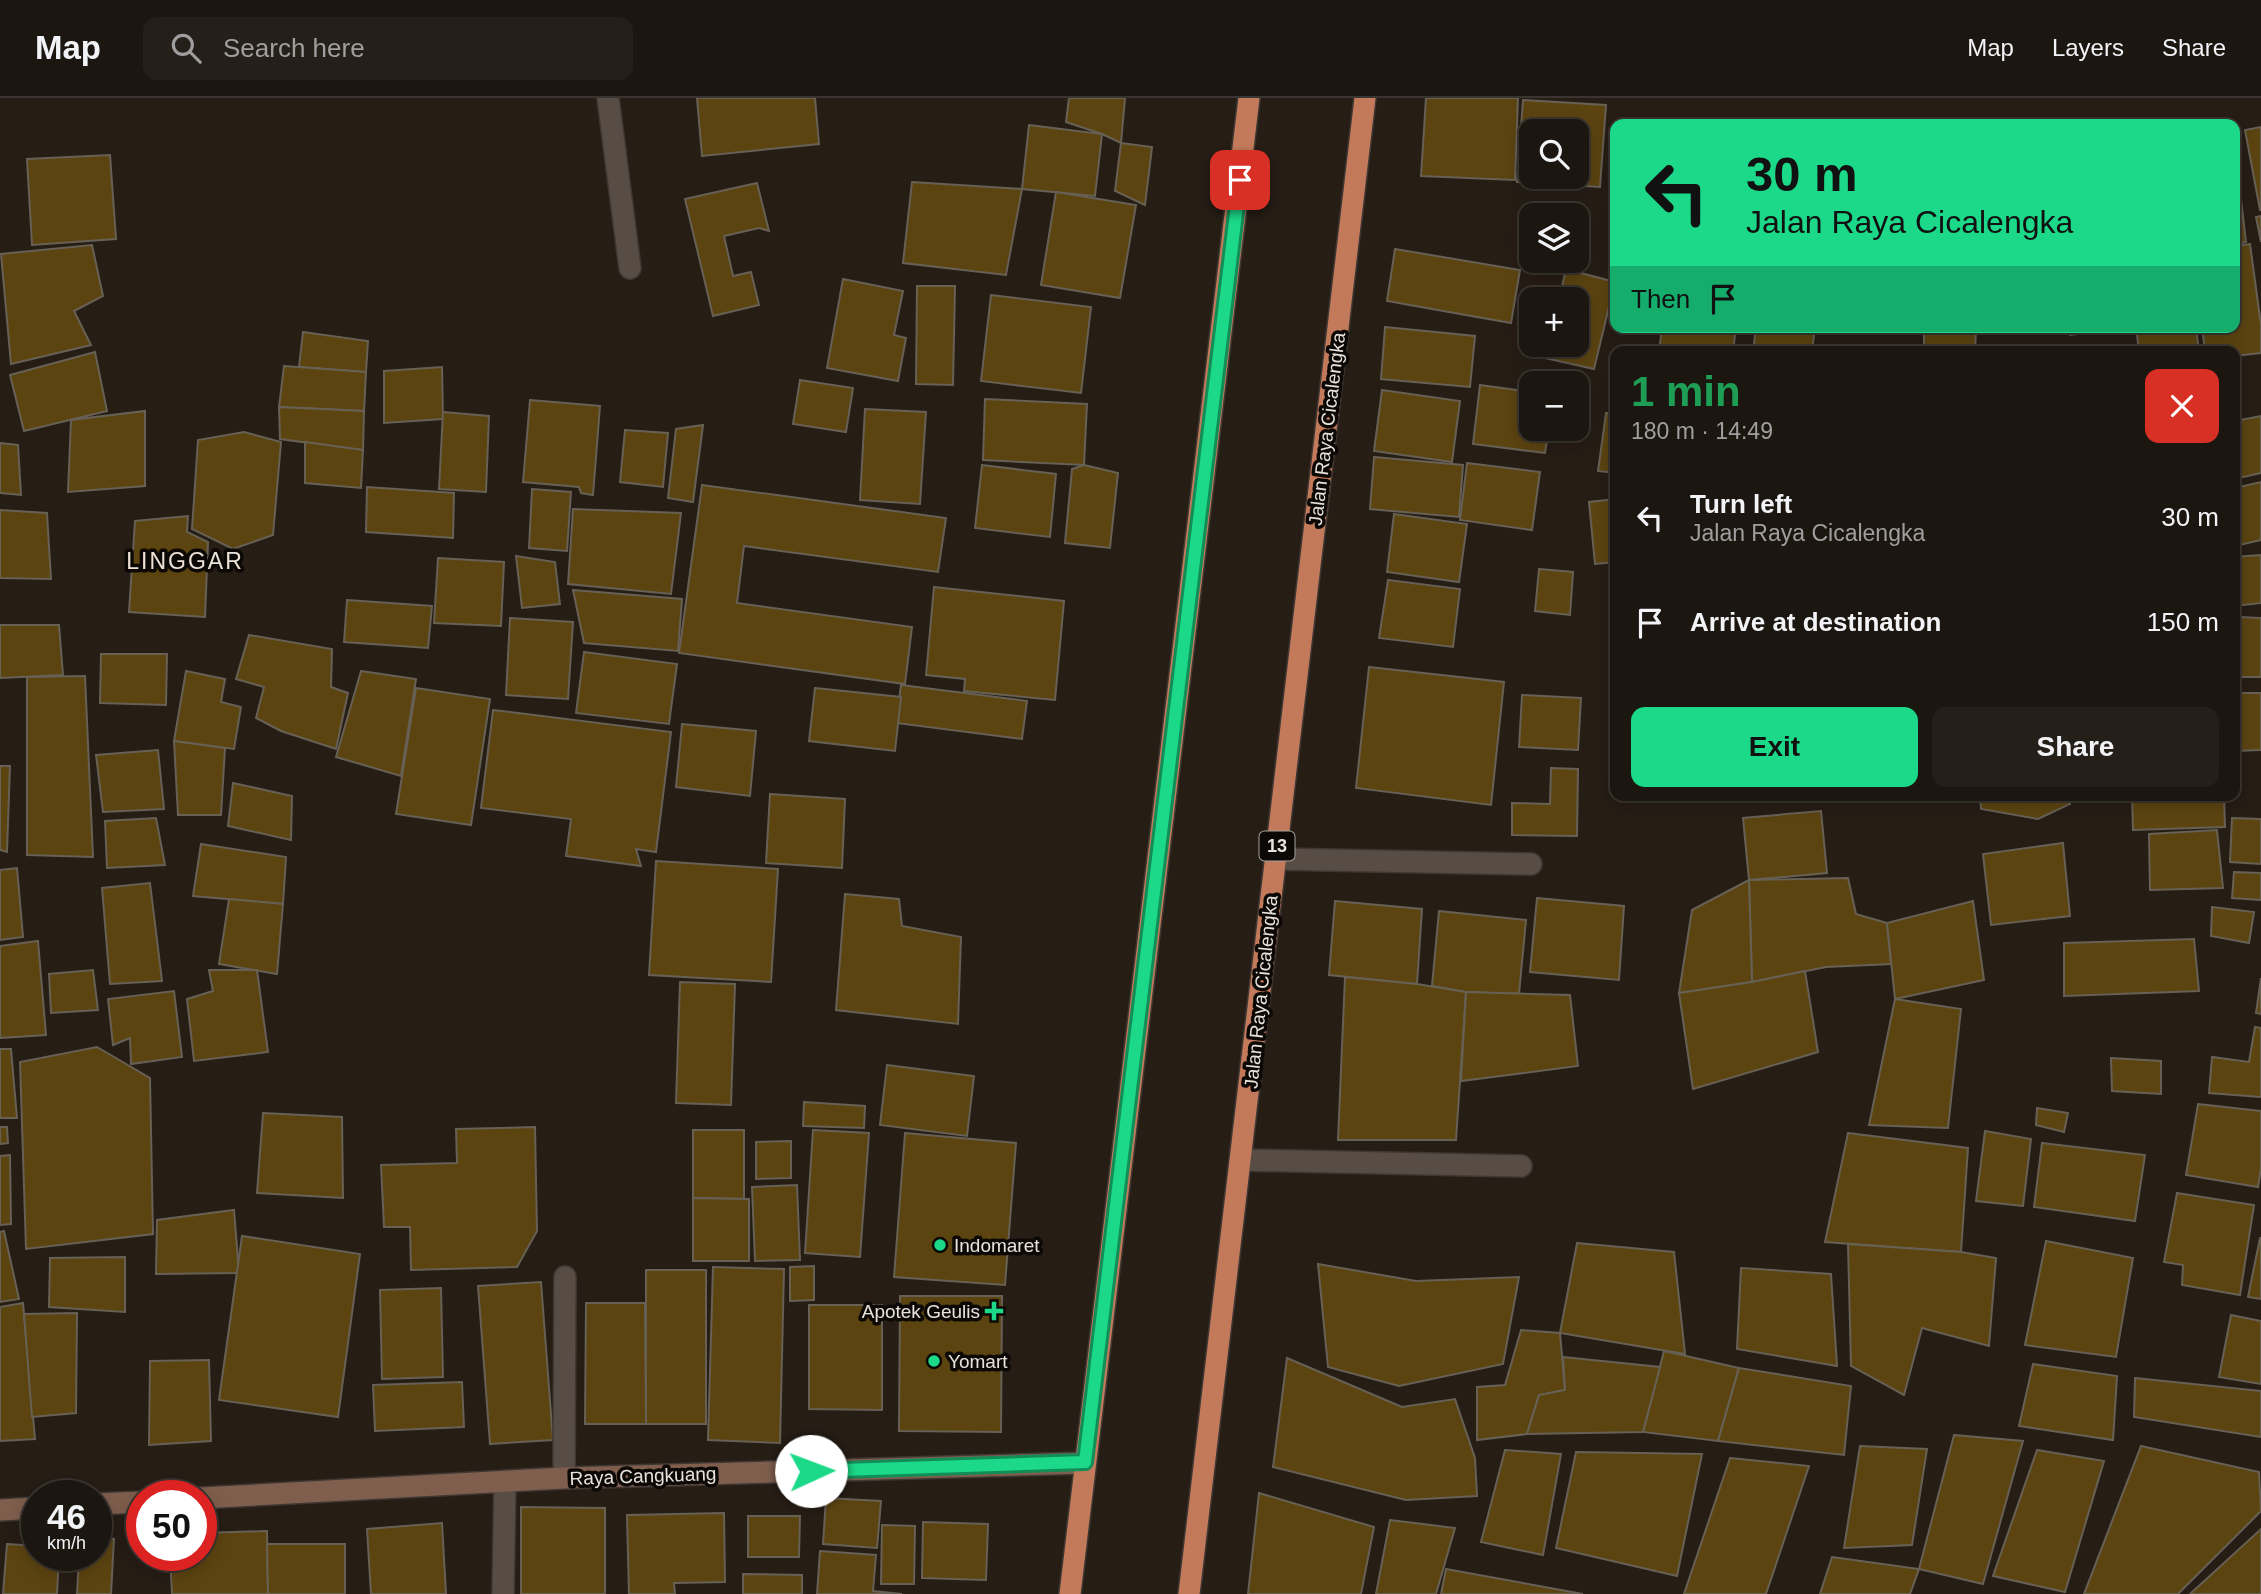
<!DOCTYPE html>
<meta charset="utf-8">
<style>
:root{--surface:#1c1610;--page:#251f19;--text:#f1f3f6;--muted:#a09f9f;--line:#3a3530;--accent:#1bd988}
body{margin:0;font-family:Helvetica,sans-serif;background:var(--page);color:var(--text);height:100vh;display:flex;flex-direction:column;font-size:26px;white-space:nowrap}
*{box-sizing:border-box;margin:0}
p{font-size:23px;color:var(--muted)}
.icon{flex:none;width:38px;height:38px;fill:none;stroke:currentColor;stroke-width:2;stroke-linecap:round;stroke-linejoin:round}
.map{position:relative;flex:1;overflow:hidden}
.side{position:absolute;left:1610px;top:248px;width:630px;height:455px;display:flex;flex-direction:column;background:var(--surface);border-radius:14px;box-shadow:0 4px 18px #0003,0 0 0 2px var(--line)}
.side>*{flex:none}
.hud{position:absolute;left:1610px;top:21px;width:630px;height:214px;border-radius:14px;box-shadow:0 4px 18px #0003,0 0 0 2px var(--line);background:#1bd988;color:#111;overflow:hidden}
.controls{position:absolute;left:1519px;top:21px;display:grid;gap:14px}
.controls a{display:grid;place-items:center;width:70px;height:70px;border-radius:14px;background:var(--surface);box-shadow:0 4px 18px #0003,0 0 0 2px var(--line);font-size:35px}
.speed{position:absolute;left:21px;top:1382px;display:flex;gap:14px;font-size:35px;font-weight:700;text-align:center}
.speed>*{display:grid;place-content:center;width:91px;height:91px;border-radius:50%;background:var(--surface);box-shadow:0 4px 18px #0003,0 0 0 2px var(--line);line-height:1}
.speed small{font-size:18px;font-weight:400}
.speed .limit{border:10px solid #d22;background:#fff;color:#111}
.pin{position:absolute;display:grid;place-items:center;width:60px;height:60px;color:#fff;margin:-30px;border-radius:14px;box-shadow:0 4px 10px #0006}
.me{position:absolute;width:77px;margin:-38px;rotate:88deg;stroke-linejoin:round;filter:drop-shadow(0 0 5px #0008)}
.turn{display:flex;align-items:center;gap:24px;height:147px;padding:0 21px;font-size:32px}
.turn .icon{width:91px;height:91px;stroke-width:2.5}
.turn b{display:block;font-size:49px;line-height:60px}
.then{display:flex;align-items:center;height:66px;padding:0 21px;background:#0003;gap:14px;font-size:26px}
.round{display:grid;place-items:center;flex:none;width:74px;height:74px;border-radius:14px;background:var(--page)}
.overview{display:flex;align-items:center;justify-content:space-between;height:119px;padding:0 21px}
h1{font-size:42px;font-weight:700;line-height:52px;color:#1e9e55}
.button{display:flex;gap:14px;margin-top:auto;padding:14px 21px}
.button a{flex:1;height:80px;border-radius:14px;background:var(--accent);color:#111;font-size:28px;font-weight:700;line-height:80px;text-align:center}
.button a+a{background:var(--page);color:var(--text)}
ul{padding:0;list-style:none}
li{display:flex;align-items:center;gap:21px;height:105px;padding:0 21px}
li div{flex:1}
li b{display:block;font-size:26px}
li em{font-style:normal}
header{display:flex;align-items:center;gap:42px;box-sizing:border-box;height:98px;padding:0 35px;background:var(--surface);border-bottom:2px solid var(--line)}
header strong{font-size:33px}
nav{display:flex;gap:38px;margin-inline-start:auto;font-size:24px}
.search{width:490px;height:63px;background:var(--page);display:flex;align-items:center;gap:18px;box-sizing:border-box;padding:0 24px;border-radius:14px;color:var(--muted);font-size:26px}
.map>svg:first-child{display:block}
.building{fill:#5c4411;stroke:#676055;stroke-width:2;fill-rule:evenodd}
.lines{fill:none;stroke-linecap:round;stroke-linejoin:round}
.minor-casing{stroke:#3e3733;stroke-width:24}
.secondary-casing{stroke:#3e3733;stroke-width:24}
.trunk-casing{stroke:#3e3733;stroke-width:24}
.minor{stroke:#574d45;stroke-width:21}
.secondary{stroke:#7f5e4d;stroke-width:21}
.trunk{stroke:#c27a5a;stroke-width:21}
.route-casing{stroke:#128d58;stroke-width:18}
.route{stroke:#1bd988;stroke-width:12}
.poi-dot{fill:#1bd988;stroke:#0c0805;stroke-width:2.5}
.labels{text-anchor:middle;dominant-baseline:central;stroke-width:7;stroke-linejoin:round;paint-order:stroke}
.shield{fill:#0c0805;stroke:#a6a19c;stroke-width:2}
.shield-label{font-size:18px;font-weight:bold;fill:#e8e2dc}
.street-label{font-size:19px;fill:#e8e2dc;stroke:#0c0805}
.poi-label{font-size:19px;fill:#e8e2dc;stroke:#0c0805;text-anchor:start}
.quarter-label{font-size:23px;letter-spacing:2px;fill:#ede1d7;stroke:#0c0805}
</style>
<header>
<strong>Map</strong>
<div class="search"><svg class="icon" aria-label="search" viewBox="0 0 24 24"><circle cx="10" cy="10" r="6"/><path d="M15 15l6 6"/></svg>Search here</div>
<nav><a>Map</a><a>Layers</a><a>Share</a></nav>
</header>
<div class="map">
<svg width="2261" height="1496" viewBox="0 0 2261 1496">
<rect width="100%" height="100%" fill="#261d15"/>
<g class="building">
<path d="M697,0H815L819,46L702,58Z"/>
<path d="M1069,0H1125L1121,45L1102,36L1066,24Z"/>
<path d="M1426,0H1518L1515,82L1421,78Z"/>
<path d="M1523,2L1606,7L1600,89L1517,84ZM1531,33H1577V79H1531Z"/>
<path d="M1029,27L1102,36L1095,98L1022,91Z"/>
<path d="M2261,29V112H2260L2245,32Z"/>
<path d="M1121,45L1152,49L1145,107L1115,93Z"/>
<path d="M2235,51L2246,144L2235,146Z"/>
<path d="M110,57L116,141L32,147L27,61Z"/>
<path d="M912,84L1022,91L1006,177L903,165Z"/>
<path d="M757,85L769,133L759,130L724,138L733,178L751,174L759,207L713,218L685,101Z"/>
<path d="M1056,94L1136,107L1120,200L1041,187Z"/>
<path d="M2261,118V144L2256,119Z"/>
<path d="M2250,146L2261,227V255L2235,258V254H2205L2202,229H2235V148Z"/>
<path d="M92,147L103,198L74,213L91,247L11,266L1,156Z"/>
<path d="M1395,151L1520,172L1511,225L1387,203Z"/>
<path d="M1566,171L1615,184L1594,271L1545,260L1548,247H1577V201H1559Z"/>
<path d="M843,181L903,193L894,237L906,240L898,283L827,270Z"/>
<path d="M917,188H955L953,287L916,286Z"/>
<path d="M991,197L1091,209L1081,295L981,283Z"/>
<path d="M1385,229L1475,238L1470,289L1381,281Z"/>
<path d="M1662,229H1736L1733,254H1659Z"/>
<path d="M1756,229H1815L1812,254H1753Z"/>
<path d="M2069,229H2126V230L2070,237Z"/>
<path d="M2136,229H2196L2199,254H2139Z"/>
<path d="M1924,230L1976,231L1975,254H1924Z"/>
<path d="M303,234L368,243L366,274L299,269Z"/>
<path d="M2049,248L2050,254H2015Z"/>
<path d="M95,254L107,313L24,333L10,277Z"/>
<path d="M284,268L366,274L364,313L279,309Z"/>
<path d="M442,269L443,321L384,325V273Z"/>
<path d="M800,282L853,290L846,334L793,326Z"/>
<path d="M1480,287L1531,294V331H1549L1545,355L1473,346Z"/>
<path d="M1382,292L1460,303L1452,364L1374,353Z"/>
<path d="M985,301L1087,306L1084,367L983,362Z"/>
<path d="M530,302L600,308L593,397L581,395L579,389L523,384Z"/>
<path d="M279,309L364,313L363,352L280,341Z"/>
<path d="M865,311L926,314L920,406L860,402Z"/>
<path d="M145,313V388L68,394L71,322Z"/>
<path d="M443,314L489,318L486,394L439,391Z"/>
<path d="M1606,315L1615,316V375L1598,373Z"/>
<path d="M2261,318V375L2235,381V323Z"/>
<path d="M703,327L693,404L668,400L676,331Z"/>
<path d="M625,332L668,335L663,389L620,384Z"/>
<path d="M244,334L281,344L273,437L233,451L192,431L198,342Z"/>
<path d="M305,344L363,352L361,390L305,385Z"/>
<path d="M0,345L18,347L21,397L0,395Z"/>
<path d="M1374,359L1463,367L1459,419L1370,411Z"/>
<path d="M1467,365L1540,374L1532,432L1460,422Z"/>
<path d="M982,367L1056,376L1050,439L975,430Z"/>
<path d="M1084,367L1118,375L1110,450L1065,445L1072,371Z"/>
<path d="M2261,384V442L2235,448V390Z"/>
<path d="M702,387L946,420L938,474L744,448L737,505L912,529L905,586L679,555Z"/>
<path d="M367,389L454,395L453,440L366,434Z"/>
<path d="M532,391L571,394L567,453L529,450Z"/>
<path d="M1615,401V464L1595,466L1589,404Z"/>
<path d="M573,411L681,415L671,496L568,486Z"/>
<path d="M0,412L47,415L51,481L0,480Z"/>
<path d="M1394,416L1467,426L1459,484L1387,474Z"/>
<path d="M188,418L187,434L208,444L205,519L129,514L135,423Z"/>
<path d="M2261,457V505L2235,508V459Z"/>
<path d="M516,458L555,464L560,506L522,510Z"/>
<path d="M438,460L504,464L501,528L434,525Z"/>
<path d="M1539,471L1573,474L1570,517L1535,513Z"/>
<path d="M1388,482L1460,491L1453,549L1379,540Z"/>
<path d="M934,489L1064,503L1055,602L964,593L965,581L926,577Z"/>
<path d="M573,492L682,501L678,553L584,545Z"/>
<path d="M347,502L432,508L428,550L344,544Z"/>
<path d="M2240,519L2261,520V579H2238Z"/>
<path d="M510,520L573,524L568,601L506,597Z"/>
<path d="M0,527H59L63,577L0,580Z"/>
<path d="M249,537L332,551L331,589L348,595L336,651L281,633L256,620L264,589L236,581Z"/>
<path d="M584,554L677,566L669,626L576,615Z"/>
<path d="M101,556H167L166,607L100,605Z"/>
<path d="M1369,569L1504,584L1491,707L1356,690Z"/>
<path d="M186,573L225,581L221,604L241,609L234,651L174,643Z"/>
<path d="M361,573L416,581L401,678L336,659Z"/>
<path d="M85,578L93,759L27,757V579Z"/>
<path d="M901,587L1027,603L1022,641L896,625Z"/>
<path d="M416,590L490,601L471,727L396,716Z"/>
<path d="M815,590L901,599L895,653L809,643Z"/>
<path d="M2235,595H2261V652L2235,653Z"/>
<path d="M1522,597L1581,600L1578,652L1519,649Z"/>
<path d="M493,612L671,634L656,754L636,751L641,768L566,758L571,721L481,710Z"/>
<path d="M682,626L756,633L750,698L676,689Z"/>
<path d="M174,643L225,650L221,717H178Z"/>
<path d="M158,652L164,711L103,714L96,657Z"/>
<path d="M0,668H10L7,754L0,752Z"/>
<path d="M1551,670L1578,671L1577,738L1512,737V705L1550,706Z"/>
<path d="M233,685L292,698L291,742L228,728Z"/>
<path d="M770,696L845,701L842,770L766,765Z"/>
<path d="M1980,698H2069L2070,706L2038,721L1981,711Z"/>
<path d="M2132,698H2224L2225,729L2133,732Z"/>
<path d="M1821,713L1827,775L1749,782L1743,720Z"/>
<path d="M156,720L165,767L107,770L105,723Z"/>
<path d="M2232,720L2261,721V766L2230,764Z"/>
<path d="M2217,732L2223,790L2150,792L2149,736Z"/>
<path d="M2063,745L2070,818L1991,827L1983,756Z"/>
<path d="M201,746L286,759L283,806L193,798Z"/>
<path d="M656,763L778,771L771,884L649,877Z"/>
<path d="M17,770L23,839L0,842V772Z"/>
<path d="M2234,774L2261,775V802L2232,800Z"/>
<path d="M1848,780L1856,816L1887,825L1891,866L1826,869L1752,884L1749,782Z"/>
<path d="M1749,782L1752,884L1679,895L1692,812Z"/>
<path d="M150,785L162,883L110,886L102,790Z"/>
<path d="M845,796L899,801L902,828L961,839L958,926L836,912Z"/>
<path d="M1537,800L1624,808L1619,882L1530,874Z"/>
<path d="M229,801L283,806L277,876L219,866Z"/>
<path d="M1335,803L1422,811L1417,886L1329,877Z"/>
<path d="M1973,803L1984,882L1895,901L1887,825Z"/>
<path d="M2212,809L2254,814L2249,845L2211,838Z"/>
<path d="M1439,813L1526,822L1519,896L1466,894L1432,888Z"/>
<path d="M2194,841L2199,893L2064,898V845Z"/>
<path d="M38,843L46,937L0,940V848Z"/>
<path d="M93,872L98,912L51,915L49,876Z"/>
<path d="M209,872H257L268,954L194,963L187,901L213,893Z"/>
<path d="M1805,873L1818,954L1693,991L1679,895L1752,884Z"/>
<path d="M1345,879L1417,886L1466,894L1456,1042H1338Z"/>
<path d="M2261,880V916L2256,915Z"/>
<path d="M680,884L735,886L731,1007L676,1005Z"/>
<path d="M174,893L182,959L131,966L130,940L113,947L108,901Z"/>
<path d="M1466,894L1570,897L1578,968L1461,983Z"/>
<path d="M1895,901L1961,911L1948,1030L1869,1027Z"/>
<path d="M2255,929L2261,930V999L2209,995L2212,959L2249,964Z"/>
<path d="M97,949L150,980L153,1136L26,1151L20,964Z"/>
<path d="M0,951H11L17,1020H0Z"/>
<path d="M2111,960L2161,963V996L2112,993Z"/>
<path d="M887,967L974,978L967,1038L880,1027Z"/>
<path d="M804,1004L865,1008L864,1030L803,1028Z"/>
<path d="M2198,1006L2261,1013V1070L2258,1089L2186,1077Z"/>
<path d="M2037,1010L2068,1015L2064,1034L2036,1027Z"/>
<path d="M263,1015L342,1019L343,1100L257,1095Z"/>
<path d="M0,1029H7L8,1045L0,1046Z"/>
<path d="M535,1029L537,1133L517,1169L411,1172L410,1129H384L381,1067L457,1065L456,1031Z"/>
<path d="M693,1032H744V1101L693,1100Z"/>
<path d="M813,1032L869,1035L860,1159L805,1155Z"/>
<path d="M1985,1033L2031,1041L2023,1108L1976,1103Z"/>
<path d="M905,1035L1016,1045L1005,1187L894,1179Z"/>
<path d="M1848,1035L1968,1050L1961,1154L1825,1144Z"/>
<path d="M791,1043V1080L756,1081V1044Z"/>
<path d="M2042,1045L2145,1057L2135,1123L2034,1109Z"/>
<path d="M10,1057L11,1126L0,1127V1058Z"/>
<path d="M797,1087L800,1162L755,1163L752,1089Z"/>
<path d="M2177,1095L2254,1107L2240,1197L2182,1187L2183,1167L2164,1164Z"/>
<path d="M693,1100L749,1101V1163H693Z"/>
<path d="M234,1112L239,1175L156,1176L157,1122Z"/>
<path d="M4,1133L19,1201L0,1204V1134Z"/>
<path d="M242,1138L360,1156L338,1319L219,1302Z"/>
<path d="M2260,1140H2261V1201L2248,1199Z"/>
<path d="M2046,1143L2133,1160L2116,1259L2025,1247Z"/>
<path d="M1577,1145L1674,1154L1685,1256L1560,1235Z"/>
<path d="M1848,1146L1961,1154L1996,1160L1989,1248L1922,1230L1904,1297L1851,1268Z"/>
<path d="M125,1159V1214L49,1209L50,1160Z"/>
<path d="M1318,1166L1416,1183L1519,1179L1503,1266L1399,1288L1328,1269Z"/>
<path d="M814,1168V1202L790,1203V1169Z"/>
<path d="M713,1169L784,1171L780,1345L708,1342Z"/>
<path d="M1741,1170L1831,1176L1837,1268L1737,1251Z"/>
<rect x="646" y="1172" width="60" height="154"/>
<path d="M541,1184L553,1342L490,1346L478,1188Z"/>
<path d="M441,1190L443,1279L382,1281L380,1192Z"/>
<path d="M900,1198H1002L1001,1334L899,1333Z"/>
<path d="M23,1205L35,1341L0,1343V1209Z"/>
<path d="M586,1205H645L646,1326H585Z"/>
<path d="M809,1207H882V1312L809,1311Z"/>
<path d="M77,1215L76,1315L32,1319L24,1216Z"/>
<path d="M2231,1217L2261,1223V1286L2219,1279Z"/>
<path d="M1521,1232L1560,1235L1565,1292L1539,1297L1527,1336L1477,1342V1289L1505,1287Z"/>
<path d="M1664,1253L1739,1270L1718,1343L1643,1334Z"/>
<path d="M1563,1259L1660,1269L1643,1334L1527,1336L1539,1297L1565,1292Z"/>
<path d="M1287,1260L1402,1309L1455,1301L1475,1360L1477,1398L1406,1402L1273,1369Z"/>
<path d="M209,1262L211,1343L149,1347L150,1263Z"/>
<path d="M2033,1266L2117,1278L2113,1342L2019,1328Z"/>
<path d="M1739,1270L1851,1288L1844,1357L1718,1343Z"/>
<path d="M2135,1280L2261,1293V1339L2134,1319Z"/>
<path d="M462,1284L464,1329L375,1333L373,1287Z"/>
<path d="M1954,1337L2023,1343L1983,1486L1919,1471Z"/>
<path d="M1860,1348L1927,1351L1912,1447L1844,1450Z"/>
<path d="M2141,1348L2259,1374L2261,1413L2178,1496H2084Z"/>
<path d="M1505,1352L1561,1356L1543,1457L1481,1444Z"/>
<path d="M2037,1352L2104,1363L2065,1494L1993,1478Z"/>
<path d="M1576,1354L1702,1356L1677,1478L1556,1450Z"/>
<path d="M1730,1360L1809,1368L1766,1496H1684Z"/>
<path d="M1259,1395L1374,1429L1361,1496H1248Z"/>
<path d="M826,1400L881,1403L877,1450L823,1446Z"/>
<path d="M521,1409L605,1410V1496H521Z"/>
<path d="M724,1415L725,1484L674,1485L675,1496H629L627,1417Z"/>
<path d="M748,1418H800L799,1459H748Z"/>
<path d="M1390,1422L1455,1430L1436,1496H1376Z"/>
<path d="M923,1424L988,1426L986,1482L922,1480Z"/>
<path d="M442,1425L446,1496H371L367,1431Z"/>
<path d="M882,1427L915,1428L914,1486H881Z"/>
<path d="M2261,1431V1496H2190Z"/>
<path d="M267,1433L268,1496H172L170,1458H201V1435Z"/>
<path d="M96,1439L114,1441L111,1496H77L79,1458H96Z"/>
<path d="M7,1446L37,1448V1458H59L57,1496H3Z"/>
<path d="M267,1446H345V1496H268Z"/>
<path d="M820,1453L876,1457L873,1493L902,1496H817Z"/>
<path d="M1832,1459L1919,1471L1910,1496H1820Z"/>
<path d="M1446,1471L1583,1496H1441Z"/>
<path d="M743,1476L802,1477V1496H743Z"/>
</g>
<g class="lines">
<defs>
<g id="minor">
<path d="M608,0L630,170"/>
<path d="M1276,761L1531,766"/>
<path d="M1243,1062L1521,1068"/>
<path d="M564,1380L565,1179"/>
<path d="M503,1496L505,1383"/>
</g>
<g id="secondary">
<path d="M201,1400L564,1380L1085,1365"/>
<path d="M96,1406L142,1404"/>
<path d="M0,1412L37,1410"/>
</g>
<g id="trunk">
<path d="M1070,1496L1249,0"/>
<path d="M1189,1496C1251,998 1308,499 1365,0"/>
</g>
</defs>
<use href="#minor" class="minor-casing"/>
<use href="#secondary" class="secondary-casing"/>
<use href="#trunk" class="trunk-casing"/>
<use href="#minor" class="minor"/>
<use href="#secondary" class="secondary"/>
<use href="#trunk" class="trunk"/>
</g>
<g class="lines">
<defs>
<path id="route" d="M811,1373L1085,1364L1240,82"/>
</defs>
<use href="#route" class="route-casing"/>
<use href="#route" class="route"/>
</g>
<g class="poi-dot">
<circle cx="940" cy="1147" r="7"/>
<path d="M990.5 1202.5h7v7h7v7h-7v7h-7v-7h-7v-7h7z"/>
<circle cx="934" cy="1263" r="7"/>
</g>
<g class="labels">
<rect class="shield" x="1259.5" y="733.5" width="35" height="29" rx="5"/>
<g class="shield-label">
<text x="1277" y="748">13</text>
</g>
<g class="street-label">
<text transform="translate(1327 331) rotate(-83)">Jalan Raya Cicalengka</text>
<text transform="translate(1261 894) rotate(-84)">Jalan Raya Cicalengka</text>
<text transform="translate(643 1378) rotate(-2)">Raya Cangkuang</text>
</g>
<g class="poi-label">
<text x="954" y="1147">Indomaret</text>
<text x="980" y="1213" text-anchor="end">Apotek Geulis</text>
<text x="948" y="1263">Yomart</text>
</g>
<g class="quarter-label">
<text x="185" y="463">LINGGAR</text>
</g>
</g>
</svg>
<div class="controls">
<a><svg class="icon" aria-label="search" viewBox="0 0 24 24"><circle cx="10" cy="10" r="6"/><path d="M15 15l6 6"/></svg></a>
<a><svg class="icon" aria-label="layers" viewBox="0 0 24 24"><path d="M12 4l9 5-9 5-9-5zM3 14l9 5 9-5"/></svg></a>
<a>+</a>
<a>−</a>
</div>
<div class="speed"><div>46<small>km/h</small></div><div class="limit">50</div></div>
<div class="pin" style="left:1240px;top:82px;background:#d93025"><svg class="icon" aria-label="arrive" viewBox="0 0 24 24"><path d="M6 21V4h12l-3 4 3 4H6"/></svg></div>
<svg class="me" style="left:811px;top:1373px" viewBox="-20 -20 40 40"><circle r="19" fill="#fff"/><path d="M0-13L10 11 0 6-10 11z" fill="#1bd988"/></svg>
<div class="hud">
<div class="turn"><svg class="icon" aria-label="left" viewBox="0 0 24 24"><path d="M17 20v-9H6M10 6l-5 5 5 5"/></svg><div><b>30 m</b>Jalan Raya Cicalengka</div></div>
<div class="then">Then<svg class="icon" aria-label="arrive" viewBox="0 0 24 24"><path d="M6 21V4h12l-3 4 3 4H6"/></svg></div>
</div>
<section class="side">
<div class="overview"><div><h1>1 min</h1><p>180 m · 14:49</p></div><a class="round" style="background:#d93025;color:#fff"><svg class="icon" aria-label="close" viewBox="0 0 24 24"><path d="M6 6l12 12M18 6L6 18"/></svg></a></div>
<ul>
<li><svg class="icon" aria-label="left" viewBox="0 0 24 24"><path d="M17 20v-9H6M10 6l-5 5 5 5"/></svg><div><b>Turn left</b><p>Jalan Raya Cicalengka</p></div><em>30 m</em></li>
<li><svg class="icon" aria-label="arrive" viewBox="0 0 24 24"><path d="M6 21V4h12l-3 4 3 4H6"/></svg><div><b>Arrive at destination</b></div><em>150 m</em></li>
</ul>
<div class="button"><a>Exit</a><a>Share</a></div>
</section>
</div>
